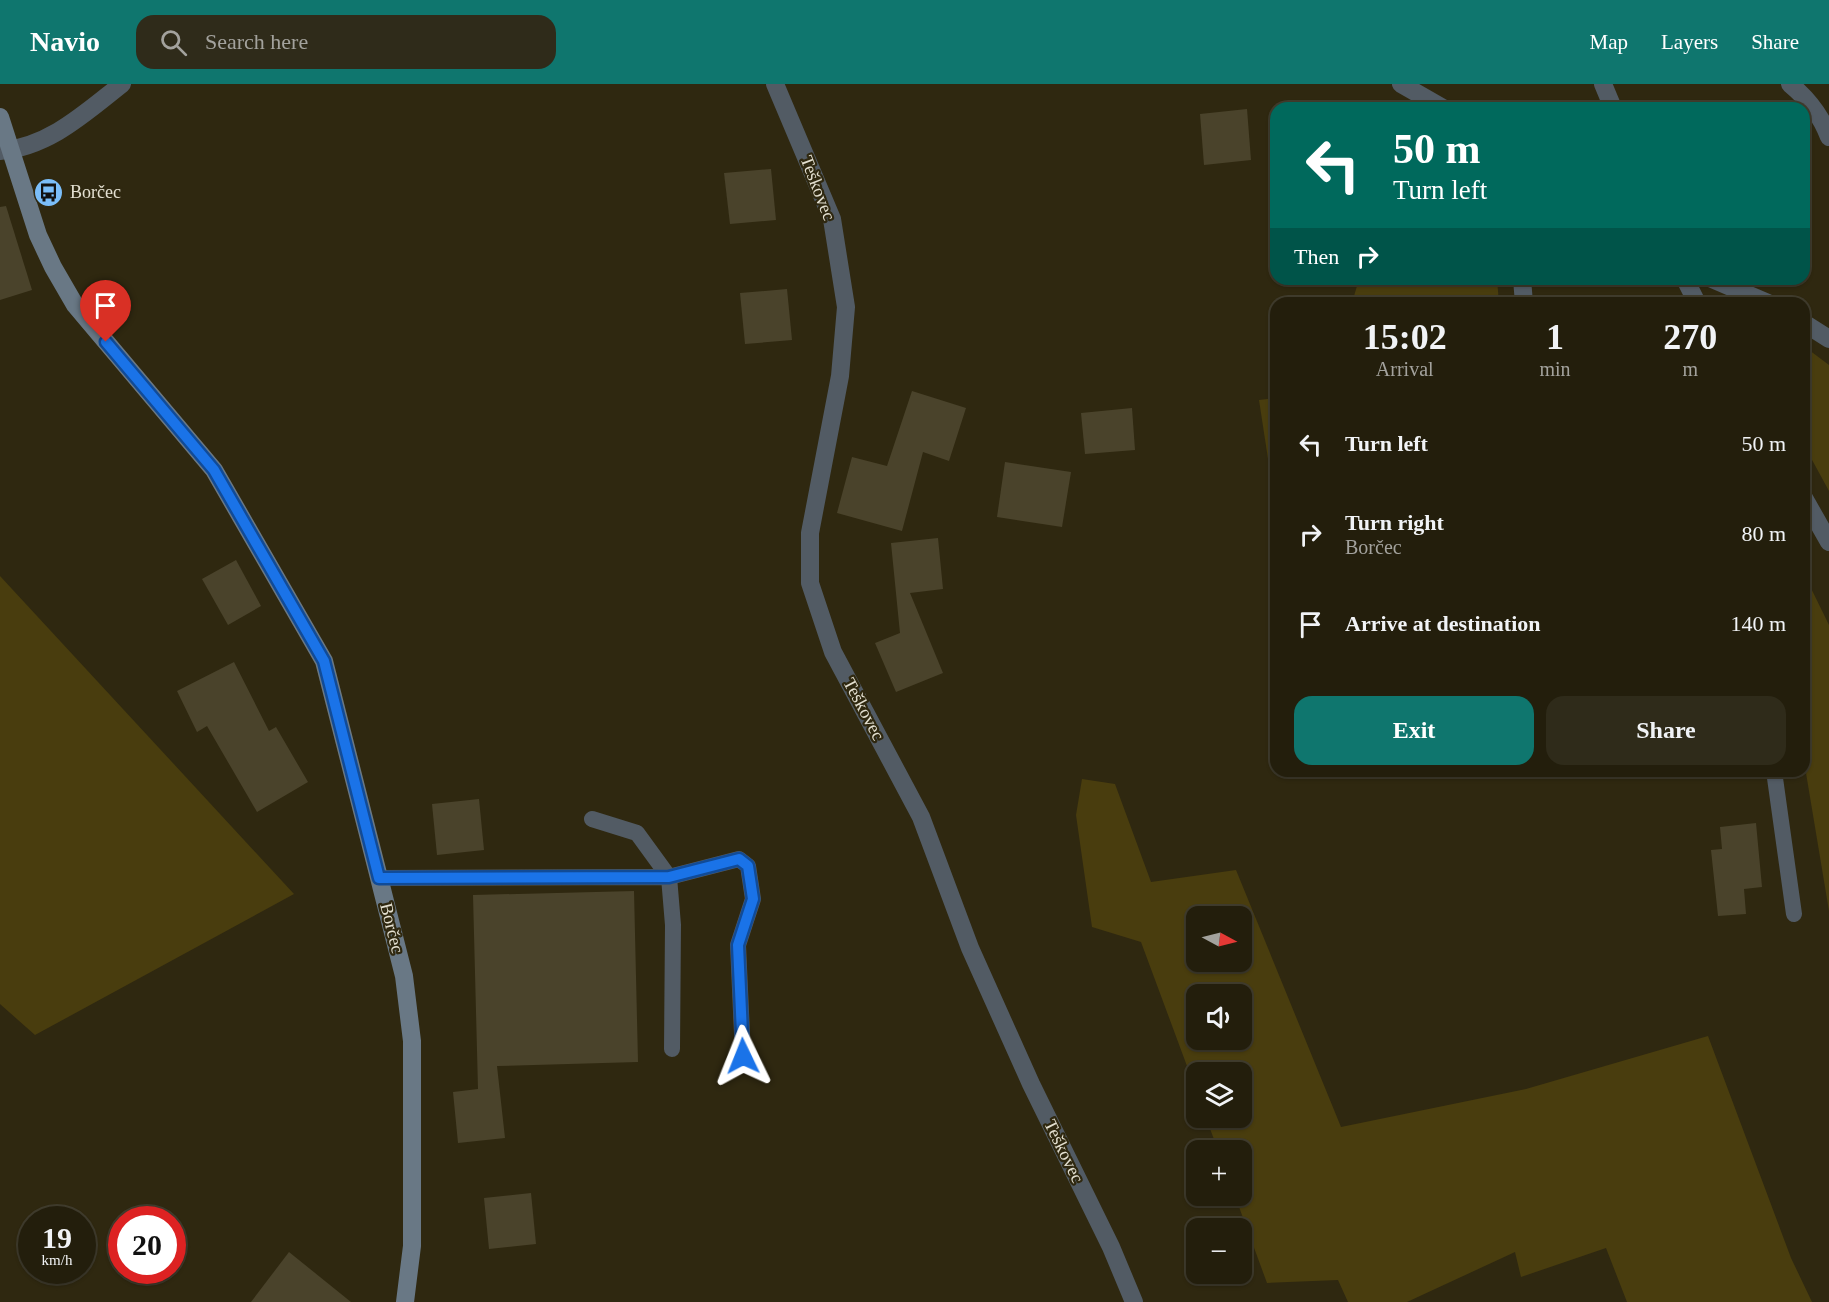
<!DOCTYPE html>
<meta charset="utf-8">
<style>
:root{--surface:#231e0c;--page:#2f2b1a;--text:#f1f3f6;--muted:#a3a29d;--line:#403c2d;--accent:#0f766e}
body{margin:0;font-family:Georgia,serif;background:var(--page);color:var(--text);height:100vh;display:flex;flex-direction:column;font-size:22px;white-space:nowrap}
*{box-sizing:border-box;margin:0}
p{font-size:20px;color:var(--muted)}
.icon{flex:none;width:33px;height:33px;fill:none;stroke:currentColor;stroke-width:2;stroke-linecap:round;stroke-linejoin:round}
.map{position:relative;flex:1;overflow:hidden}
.side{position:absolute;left:1270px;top:213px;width:540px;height:480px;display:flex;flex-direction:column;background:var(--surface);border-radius:18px;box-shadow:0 2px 4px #0004,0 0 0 2px var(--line)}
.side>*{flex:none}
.banner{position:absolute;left:1270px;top:18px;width:540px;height:183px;border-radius:18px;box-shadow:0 2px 4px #0004,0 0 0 2px var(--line);background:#00695c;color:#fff;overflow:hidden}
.needle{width:39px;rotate:97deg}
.buttons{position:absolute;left:1186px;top:822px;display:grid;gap:12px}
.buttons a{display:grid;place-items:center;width:66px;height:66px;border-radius:12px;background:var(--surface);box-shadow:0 2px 4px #0004,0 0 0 2px var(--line);font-size:30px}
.speed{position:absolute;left:18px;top:1122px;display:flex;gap:12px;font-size:30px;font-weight:700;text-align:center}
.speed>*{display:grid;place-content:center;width:78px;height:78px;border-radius:50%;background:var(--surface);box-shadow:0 2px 4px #0004,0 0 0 2px var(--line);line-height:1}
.speed small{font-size:15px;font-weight:400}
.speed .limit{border:9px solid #d22;background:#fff;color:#111}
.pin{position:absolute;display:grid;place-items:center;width:51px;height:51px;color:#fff;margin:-62px -26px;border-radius:50% 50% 50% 0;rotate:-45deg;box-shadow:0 0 6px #0007}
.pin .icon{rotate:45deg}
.me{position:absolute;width:66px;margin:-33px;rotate:358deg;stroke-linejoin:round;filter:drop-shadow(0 0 4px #0008)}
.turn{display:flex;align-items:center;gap:21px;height:126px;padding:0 24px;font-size:27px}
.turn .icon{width:78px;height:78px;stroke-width:2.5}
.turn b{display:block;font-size:42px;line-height:51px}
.then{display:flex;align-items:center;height:57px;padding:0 24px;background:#0003;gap:12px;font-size:22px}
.eta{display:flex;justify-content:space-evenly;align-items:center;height:102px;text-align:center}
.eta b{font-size:36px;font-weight:800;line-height:42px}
.action{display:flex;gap:12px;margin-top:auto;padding:12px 24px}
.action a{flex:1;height:69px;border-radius:18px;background:var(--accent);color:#fff;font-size:24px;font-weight:800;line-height:69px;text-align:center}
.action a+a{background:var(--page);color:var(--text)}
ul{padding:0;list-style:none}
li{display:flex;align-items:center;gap:18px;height:90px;padding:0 24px}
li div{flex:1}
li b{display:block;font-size:22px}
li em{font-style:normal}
header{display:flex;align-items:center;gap:36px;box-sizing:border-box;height:84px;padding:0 30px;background:var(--accent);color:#fff}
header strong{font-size:28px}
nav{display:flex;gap:33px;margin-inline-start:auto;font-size:21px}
.search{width:420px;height:54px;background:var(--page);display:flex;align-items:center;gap:15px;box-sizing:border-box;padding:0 21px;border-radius:18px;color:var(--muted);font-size:22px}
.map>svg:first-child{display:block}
.green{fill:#493d0e;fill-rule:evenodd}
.building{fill:#4a432b}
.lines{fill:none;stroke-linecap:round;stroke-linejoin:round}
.lane{stroke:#525b64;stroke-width:16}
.street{stroke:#525b64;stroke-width:18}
.secondary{stroke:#697885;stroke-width:18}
.route-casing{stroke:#114b97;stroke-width:15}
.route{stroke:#1a73e8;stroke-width:10}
.labels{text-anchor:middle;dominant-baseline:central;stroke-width:4.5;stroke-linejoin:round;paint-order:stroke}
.street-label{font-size:18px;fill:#e4e0d1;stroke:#2f2810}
.poi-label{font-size:18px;fill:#e4e0d1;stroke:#2f2810;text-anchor:start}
</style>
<header>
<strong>Navio</strong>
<div class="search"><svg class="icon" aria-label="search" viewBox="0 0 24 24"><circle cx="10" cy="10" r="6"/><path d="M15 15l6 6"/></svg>Search here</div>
<nav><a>Map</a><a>Layers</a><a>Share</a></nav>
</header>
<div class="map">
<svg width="1829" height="1218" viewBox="0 0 1829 1218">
<rect width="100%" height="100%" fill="#2f2810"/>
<g class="green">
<path d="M1359,195H1497L1499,219H1352Z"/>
<path d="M1805,263L1829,281V407L1805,363Z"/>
<path d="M1276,314V427L1259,316Z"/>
<path d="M1804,490L1829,541V827L1805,683Z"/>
<path d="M0,492L294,810L35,951L0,920Z"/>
<path d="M1082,695L1115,700L1151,798L1236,786L1341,1043L1526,1005L1708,952L1791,1174L1812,1218H1627L1606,1164L1521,1193L1515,1168L1407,1218H1348L1338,1196L1267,1199L1235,1112H1242V1066H1218L1206,1034H1242V988H1197V1009L1141,858L1092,843L1076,731ZM1197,832H1242V878H1197ZM1197,910H1242V956H1197Z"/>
</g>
<g class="building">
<path d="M1247,25L1251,76L1204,81L1200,30Z"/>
<path d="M771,85L776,136L730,140L724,89Z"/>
<path d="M6,122L32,206L0,216V123Z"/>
<path d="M787,205L792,256L745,260L740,209Z"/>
<path d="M912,307L966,324L949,377L923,368L902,447L837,429L852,373L887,382Z"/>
<path d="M1132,324L1135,366L1085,370L1081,329Z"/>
<path d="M1005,378L1071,388L1062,443L997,433Z"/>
<path d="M938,454L943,505L910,509L943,589L896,608L875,559L900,549L891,459Z"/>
<path d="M236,476L261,522L228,541L202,495Z"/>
<path d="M234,578L269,647L276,643L308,698L257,728L207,642L197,648L177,607Z"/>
<path d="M479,715L484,766L437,771L432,720Z"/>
<path d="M1756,739L1762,803L1744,805L1746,830L1718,832L1711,766L1722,765L1720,743Z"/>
<path d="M634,807L638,978L497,982L505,1054L458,1059L453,1008L478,1005L473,811Z"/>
<path d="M531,1109L536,1160L489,1165L484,1114Z"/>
<path d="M289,1168L351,1218H251Z"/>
</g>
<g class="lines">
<g class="lane">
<path d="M1774,687L1794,830"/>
<path d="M592,735L637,749L669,793L739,775L748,782L753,815L738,861L743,972"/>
<path d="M379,794L669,793L673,841L672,965"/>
</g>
<g class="street">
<path d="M775,0L832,135L846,223L840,292L810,449V499L833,568L921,733L970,864L1031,1000L1111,1163L1134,1218"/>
<path d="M1401,0L1443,24"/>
<path d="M1603,0L1613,24"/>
<path d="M1790,0C1808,15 1821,31 1829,53"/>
<path d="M0,67C49,63 85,29 122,0"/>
<path d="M1522,195L1524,219"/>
<path d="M1685,195L1697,219"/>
<path d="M1712,195L1768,219"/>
<path d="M1804,239L1829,255"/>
<path d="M1804,414L1829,458"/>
</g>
<path class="secondary" d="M0,33L38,151L53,183L75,221L214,386L324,577L404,892L412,957V1162L405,1218"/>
</g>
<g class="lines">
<defs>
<path id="route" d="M106,258L214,386L324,577L379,794L669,793L739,775L748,782L753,815L738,861L743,972"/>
</defs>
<use href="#route" class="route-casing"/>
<use href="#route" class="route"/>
</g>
<defs>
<symbol id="bus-disc" viewBox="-11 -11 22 22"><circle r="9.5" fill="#7bbef9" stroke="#2f2810"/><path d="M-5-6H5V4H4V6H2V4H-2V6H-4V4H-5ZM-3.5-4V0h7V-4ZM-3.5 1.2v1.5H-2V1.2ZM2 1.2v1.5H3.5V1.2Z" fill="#111"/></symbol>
</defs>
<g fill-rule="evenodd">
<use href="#bus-disc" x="32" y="92" width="33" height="33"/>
</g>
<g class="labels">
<g class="street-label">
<text transform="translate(818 104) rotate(69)">Teškovec</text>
<text transform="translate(864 625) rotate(62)">Teškovec</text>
<text transform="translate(392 844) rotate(76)">Borčec</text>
<text transform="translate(1064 1067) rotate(64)">Teškovec</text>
</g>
<g class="poi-label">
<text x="70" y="108">Borčec</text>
</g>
</g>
</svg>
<div class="buttons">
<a><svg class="needle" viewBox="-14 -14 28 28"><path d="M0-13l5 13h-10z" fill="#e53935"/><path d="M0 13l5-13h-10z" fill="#a3a29d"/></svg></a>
<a><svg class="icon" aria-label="sound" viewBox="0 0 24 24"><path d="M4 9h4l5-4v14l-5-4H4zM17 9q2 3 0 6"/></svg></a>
<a><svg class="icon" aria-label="layers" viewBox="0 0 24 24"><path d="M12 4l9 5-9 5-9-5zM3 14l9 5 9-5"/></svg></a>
<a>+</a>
<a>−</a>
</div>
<div class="speed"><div>19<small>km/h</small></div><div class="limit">20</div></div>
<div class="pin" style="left:106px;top:258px;background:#d93025"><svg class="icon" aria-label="arrive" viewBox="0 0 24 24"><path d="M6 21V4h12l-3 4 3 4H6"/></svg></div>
<svg class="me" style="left:743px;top:972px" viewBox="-20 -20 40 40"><path d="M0-17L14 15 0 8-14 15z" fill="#1a73e8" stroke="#fff" stroke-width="4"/></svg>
<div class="banner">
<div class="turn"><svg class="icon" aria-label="left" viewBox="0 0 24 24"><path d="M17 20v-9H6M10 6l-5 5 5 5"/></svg><div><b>50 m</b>Turn left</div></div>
<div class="then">Then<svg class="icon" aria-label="right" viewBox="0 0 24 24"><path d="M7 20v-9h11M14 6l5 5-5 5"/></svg></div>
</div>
<section class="side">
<div class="eta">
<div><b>15:02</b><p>Arrival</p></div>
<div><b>1</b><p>min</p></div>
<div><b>270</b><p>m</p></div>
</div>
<ul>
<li><svg class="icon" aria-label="left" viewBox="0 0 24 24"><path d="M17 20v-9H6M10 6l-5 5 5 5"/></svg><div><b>Turn left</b></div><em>50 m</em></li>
<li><svg class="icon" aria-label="right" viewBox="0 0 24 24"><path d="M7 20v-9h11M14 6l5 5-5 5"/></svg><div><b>Turn right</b><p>Borčec</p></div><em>80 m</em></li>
<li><svg class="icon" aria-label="arrive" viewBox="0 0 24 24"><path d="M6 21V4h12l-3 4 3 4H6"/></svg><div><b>Arrive at destination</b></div><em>140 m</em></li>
</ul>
<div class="action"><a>Exit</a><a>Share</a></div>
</section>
</div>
